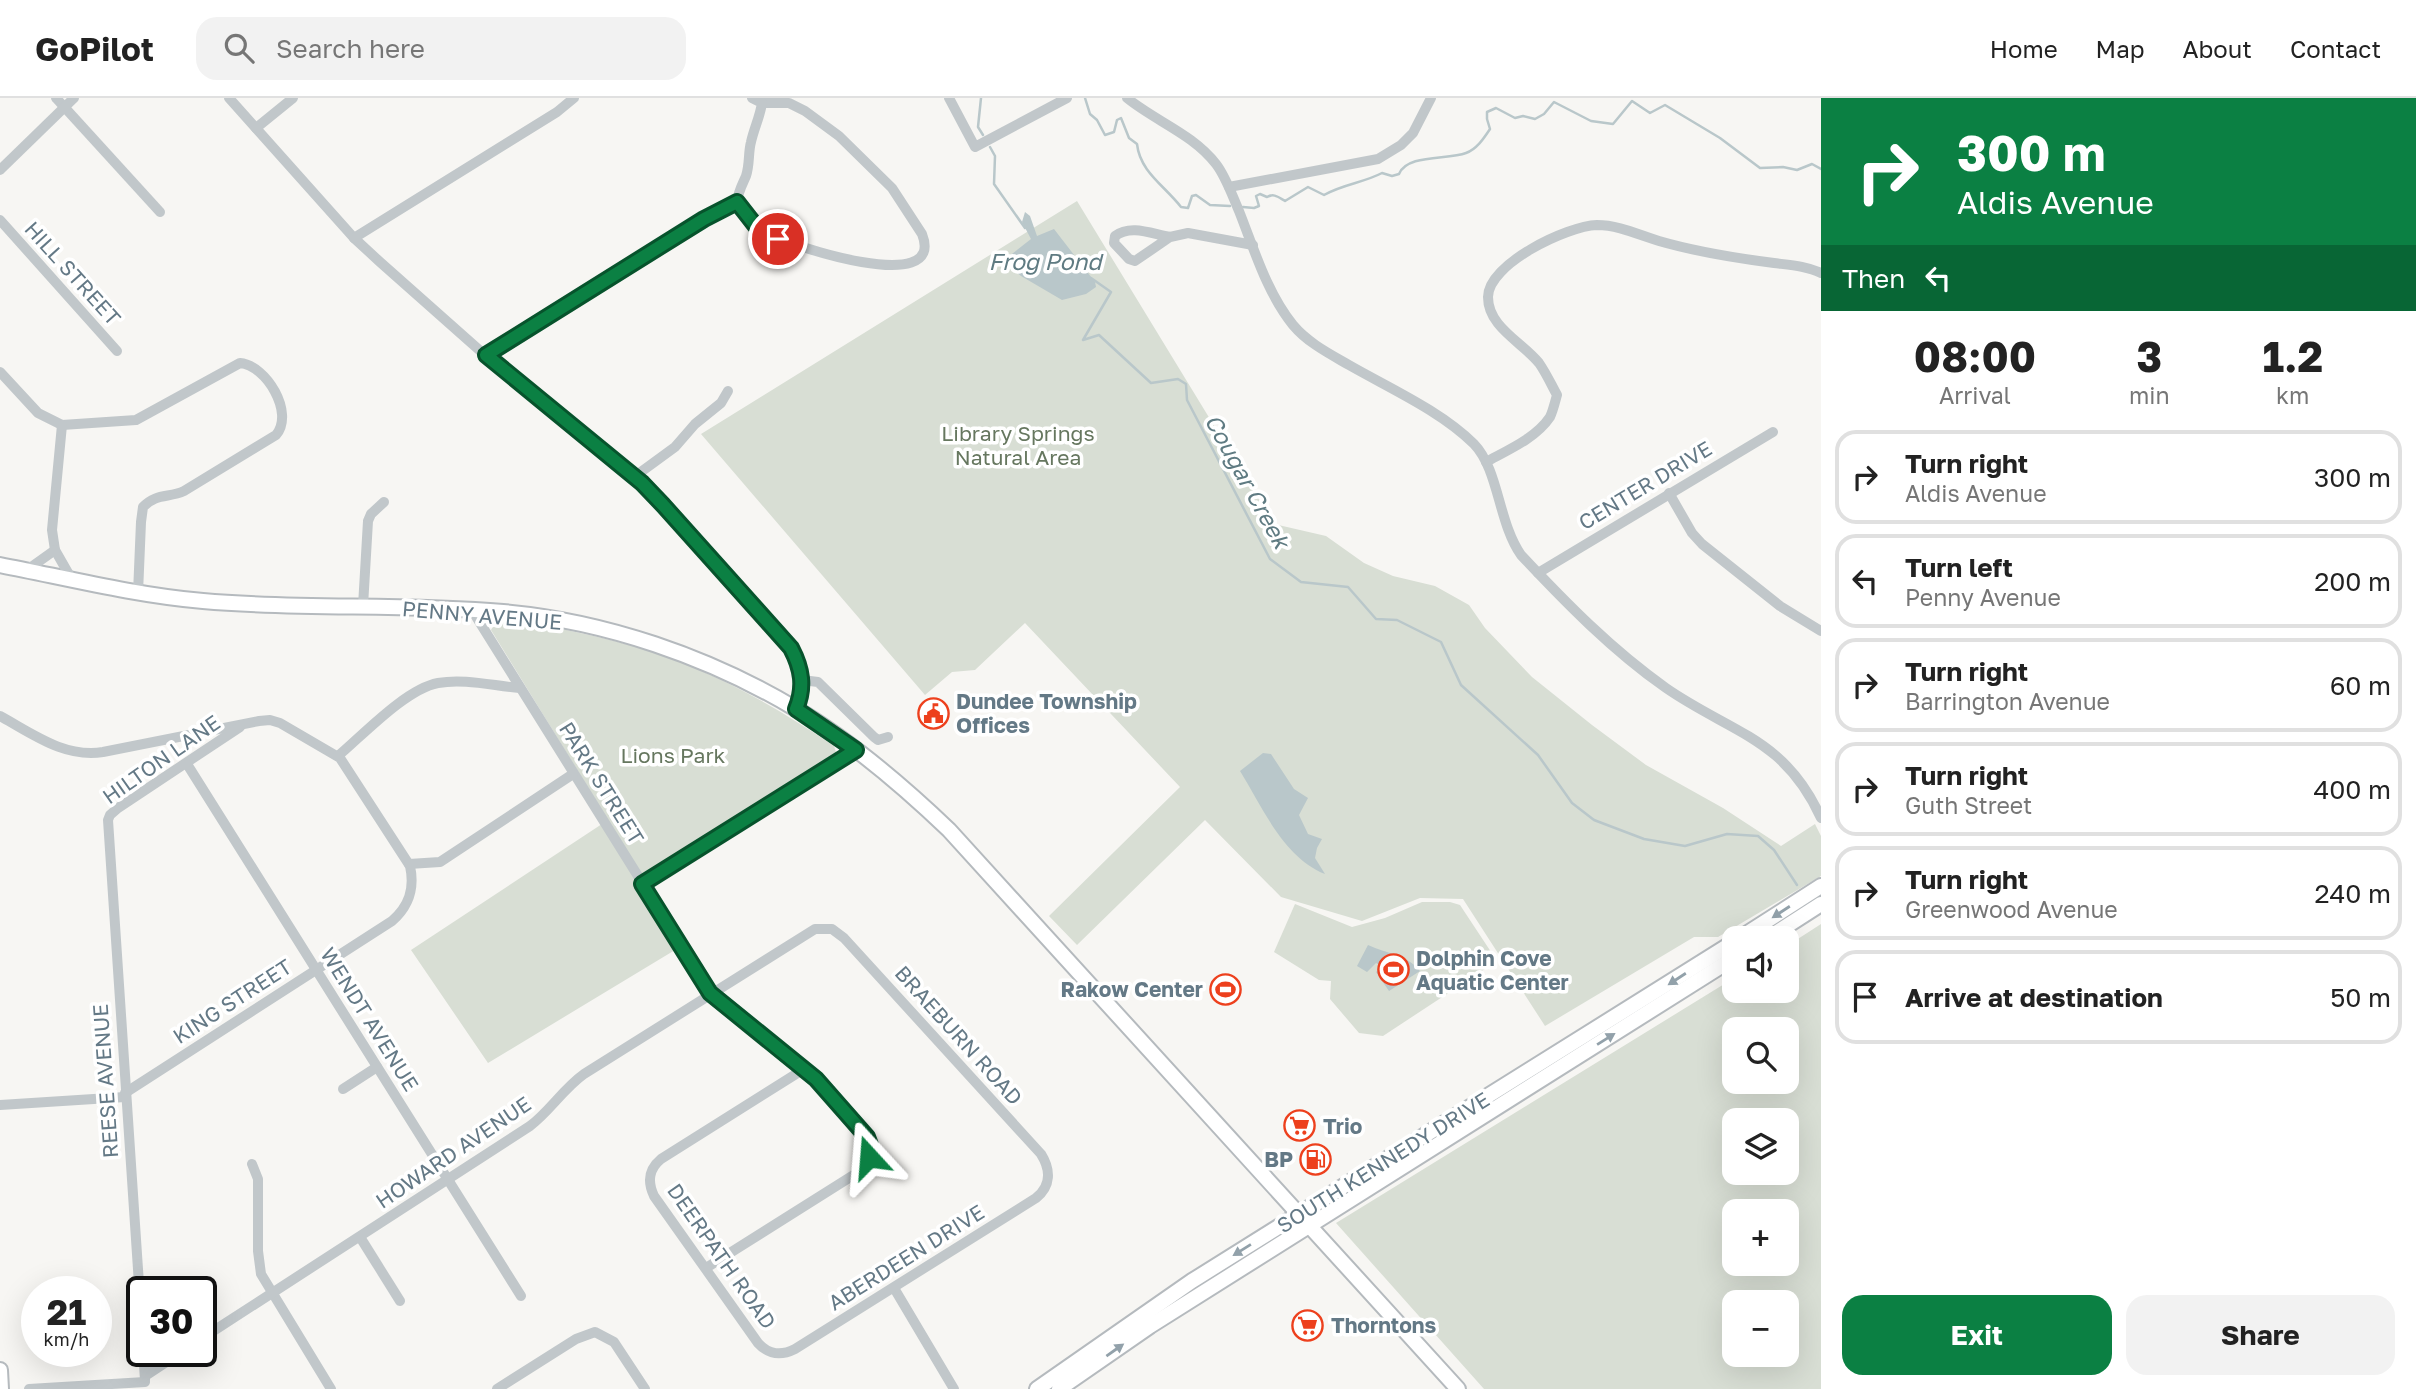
<!DOCTYPE html>
<meta charset="utf-8">
<style>
:root{--surface:#fff;--page:#f2f2f2;--text:#222;--muted:#767676;--line:#e0e0e0;--accent:#0b8043}
body{margin:0;font-family:"Golos Text",sans-serif;background:var(--page);color:var(--text);height:100vh;display:flex;flex-direction:column;font-size:26px;white-space:nowrap}
*{box-sizing:border-box;margin:0}
p{font-size:23px;color:var(--muted)}
.icon{flex:none;width:38px;height:38px;fill:none;stroke:currentColor;stroke-width:2;stroke-linecap:round;stroke-linejoin:round}
.map{position:relative;flex:1;overflow:hidden}
.details{display:flex;flex-direction:column;background:var(--surface);width:595px}
.details>*{flex:none}
.hud{background:#0b8043;color:#fff;overflow:hidden}
.tools{position:absolute;left:1722px;top:828px;display:grid;gap:14px}
.tools a{display:grid;place-items:center;width:77px;height:77px;border-radius:14px;background:var(--surface);box-shadow:0 7px 28px #0002;font-size:35px}
.speed{position:absolute;left:21px;top:1178px;display:flex;gap:14px;font-size:35px;font-weight:700;text-align:center}
.speed>*{display:grid;place-content:center;width:91px;height:91px;border-radius:50%;background:var(--surface);box-shadow:0 7px 28px #0002;line-height:1}
.speed small{font-size:18px;font-weight:400}
.speed .limit{border:4px solid #111;border-radius:10px;background:#fff;color:#111}
.pin{position:absolute;display:grid;place-items:center;width:60px;height:60px;color:#fff;margin:-30px;border:4px solid #fff;border-radius:50%;box-shadow:0 2px 7px #0007}
.me{position:absolute;width:77px;margin:-38px;rotate:341deg;stroke-linejoin:round;filter:drop-shadow(0 0 5px #0008)}
.turn{display:flex;align-items:center;gap:24px;height:147px;padding:0 21px;font-size:32px}
.turn .icon{width:91px;height:91px;stroke-width:2.5}
.turn b{display:block;font-size:49px;line-height:60px}
.then{display:flex;align-items:center;height:66px;padding:0 21px;background:#0003;gap:14px;font-size:26px}
.eta{display:flex;justify-content:space-evenly;align-items:center;height:119px;text-align:center}
.eta b{font-size:42px;font-weight:700;line-height:49px}
.primary-button{display:flex;gap:14px;margin-top:auto;padding:14px 21px}
.primary-button a{flex:1;height:80px;border-radius:21px;background:var(--accent);color:#fff;font-size:28px;font-weight:700;line-height:80px;text-align:center}
.primary-button a+a{background:var(--page);color:var(--text)}
ul{padding:0;list-style:none}
li{display:flex;align-items:center;gap:21px;height:94px;margin:0 14px 10px;padding:0 7px;border:4px solid var(--line);border-radius:21px}
li div{flex:1}
li b{display:block;font-size:26px}
li em{font-style:normal}
header{display:flex;align-items:center;gap:42px;box-sizing:border-box;height:98px;padding:0 35px;background:var(--surface);border-bottom:2px solid var(--line)}
header strong{font-size:33px}
nav{display:flex;gap:38px;margin-inline-start:auto;font-size:24px}
.search{width:490px;height:63px;background:var(--page);display:flex;align-items:center;gap:18px;box-sizing:border-box;padding:0 24px;border-radius:21px;color:var(--muted);font-size:26px}
main{display:flex;flex:1;min-height:0}
.map>svg:first-child{display:block}
.green{fill:#d8ded4;fill-rule:evenodd}
.water{fill:#b9c7ca}
.lines{fill:none;stroke-linecap:round;stroke-linejoin:round}
.stream{stroke:#b9c7ca;stroke-width:2.5}
.major-casing{stroke:#b5babe;stroke-width:18}
.minor{stroke:#c1c7ca;stroke-width:10}
.major{stroke:#fff;stroke-width:14}
.oneway{fill:#92a1aa}
.route-casing{stroke:#07532c;stroke-width:18}
.route{stroke:#0b8043;stroke-width:12}
.labels{text-anchor:middle;dominant-baseline:central;stroke-width:7;stroke-linejoin:round;paint-order:stroke}
.street-label{font-size:21px;fill:#647986;stroke:#fff}
.park-label{font-size:21px;fill:#66775f;stroke:#fff}
.poi-label{font-size:21px;font-weight:bold;fill:#647986;stroke:#fff;text-anchor:start}
.water-label{font-size:23px;font-style:italic;fill:#5f7b82;stroke:#fff}
</style>
<header>
<strong>GoPilot</strong>
<div class="search"><svg class="icon" aria-label="search" viewBox="0 0 24 24"><circle cx="10" cy="10" r="6"/><path d="M15 15l6 6"/></svg>Search here</div>
<nav><a>Home</a><a>Map</a><a>About</a><a>Contact</a></nav>
</header>
<main>
<div class="map">
<svg width="1821" height="1291" viewBox="0 0 1821 1291">
<rect width="100%" height="100%" fill="#f7f6f3"/>
<g class="green">
<path d="M1077,103L1274,426L1326,438L1364,465L1393,478L1435,488L1469,507L1485,530L1532,579L1592,627L1646,667L1723,710L1781,748L1815,726L1821,738V778L1718,839H1694L1545,928L1463,801L1420,800L1362,823L1281,799L1205,722L1077,847L1049,818L1180,689L1025,525L975,572L952,574L925,597L701,336Z"/>
<path d="M524,523C560,531 598,538 633,548C706,569 772,606 834,648L836,654L831,662L634,785L675,852L488,965L411,852L608,722L491,532L495,525Z"/>
<path d="M1422,804H1450L1460,807L1497,863L1383,938L1359,935L1330,901L1331,883L1319,882L1274,854L1295,806L1352,829L1385,820Z"/>
<path d="M1821,826V1291H1484L1336,1125L1734,880V892H1787V848ZM1734,931H1787V984H1734ZM1734,1022H1787V1074H1734ZM1734,1113H1787V1166H1734ZM1734,1204H1787V1256H1734Z"/>
</g>
<g class="water">
<path d="M1025,114L1030,118L1037,138L1054,131L1095,184L1096,189L1086,196L1062,202L1021,178L1003,163L1031,141L1022,124Z"/>
<path d="M1263,655L1271,656L1294,691L1308,700L1299,717L1308,736L1322,741L1317,750L1315,760L1325,776C1283,759 1263,710 1240,673Z"/>
<path d="M1368,847C1387,856 1406,856 1420,873L1389,893L1376,874L1382,868L1376,865L1367,874L1357,868Z"/>
</g>
<g class="lines">
<g class="stream">
<path d="M981,0L978,29L983,37"/>
<path d="M1085,0L1090,16L1097,22L1105,37L1114,34L1117,22L1121,20L1129,40L1137,46C1140,74 1165,88 1181,109L1188,110L1192,98L1196,97L1210,107L1230,108"/>
<path d="M990,49L995,58L994,86L1025,130"/>
<path d="M1243,109L1254,110L1259,108L1256,98L1260,96L1267,99C1274,95 1278,99 1285,103L1308,89L1324,97C1343,86 1363,85 1382,75L1392,78L1399,76C1407,56 1447,62 1466,55C1477,51 1484,40 1490,31L1487,21V14L1496,10L1515,20L1523,18L1535,21L1544,16L1554,4L1591,23L1613,26L1632,3L1650,15L1665,7L1720,40L1760,70L1783,69L1797,72L1812,66L1821,71"/>
<path d="M1091,180L1111,194L1083,242L1099,237L1151,285L1178,281L1186,286L1187,302L1270,461L1301,484L1348,489L1376,521L1397,522L1441,544L1461,587L1538,657L1572,705L1594,722L1644,741L1685,748L1727,736L1758,738L1774,752L1797,787"/>
</g>
<defs>
<g id="major">
<path d="M0,467C67,480 134,497 203,503C302,512 403,505 503,514C605,523 709,559 796,611C852,644 903,688 949,732L1458,1291"/>
<path d="M1740,840L1821,788"/>
<path d="M1768,840L1821,806"/>
<path d="M0,1272L1,1291"/>
<path d="M1037,1291L1192,1183L1734,844"/>
<path d="M1059,1291L1150,1228L1734,860"/>
</g>
</defs>
<use href="#major" class="major-casing"/>
<g class="minor">
<path d="M56,0L160,114"/>
<path d="M229,0L354,140L380,164L486,258L641,385L663,407L791,550C802,571 805,589 796,611"/>
<path d="M949,0L975,49L1067,0"/>
<path d="M1127,0C1155,23 1193,36 1216,66C1226,79 1232,97 1239,113C1254,151 1267,195 1293,227C1308,245 1330,256 1349,267C1389,290 1441,313 1474,346C1499,372 1498,424 1521,457C1566,505 1612,552 1666,590C1731,635 1785,640 1821,720"/>
<path d="M256,30L293,0"/>
<path d="M0,72L74,0"/>
<path d="M1229,89L1378,61L1401,47L1413,35L1431,0"/>
<path d="M737,104C745,116 754,128 767,135C788,147 947,200 922,136L892,90L839,38L805,13L789,5H762"/>
<path d="M737,104C738,94 742,87 746,78C750,66 748,55 751,44C754,30 760,19 762,5L752,0"/>
<path d="M0,122L117,253"/>
<path d="M1170,139C1152,136 1131,126 1115,138L1114,145L1129,161L1135,163L1170,139L1188,135L1253,147"/>
<path d="M354,140L557,14L574,0"/>
<path d="M486,258L704,121L737,104"/>
<path d="M0,274L38,315L62,327L136,322L240,265C266,267 295,315 276,337L184,393C169,400 156,395 143,409L141,424L138,495"/>
<path d="M62,327L52,432L55,452L71,480"/>
<path d="M1486,364C1508,352 1536,340 1550,319C1553,313 1555,304 1557,297C1551,286 1546,275 1539,265C1522,244 1488,229 1488,199C1488,166 1567,128 1597,127C1619,127 1639,137 1659,143C1697,154 1735,160 1774,165C1790,167 1807,168 1821,175"/>
<path d="M634,379L675,349L695,326L721,305L728,293"/>
<path d="M1669,395L1692,435L1702,446L1780,508L1821,533"/>
<path d="M27,472L55,452"/>
<path d="M1538,475L1773,334"/>
<path d="M363,508L368,423L371,416L384,404"/>
<path d="M472,512L711,895L810,975L869,1043V1060L860,1073L706,1170"/>
<path d="M802,582L818,584L874,639L878,642L888,639"/>
<path d="M0,618C33,636 64,660 103,654L259,623L270,622L280,625L340,660L410,768C415,791 409,808 392,823L125,995"/>
<path d="M338,658C364,636 406,591 438,585C464,580 494,588 520,590"/>
<path d="M187,666L521,1198"/>
<path d="M409,766L440,764L573,676"/>
<path d="M642,786L856,652"/>
<path d="M343,991L377,969"/>
<path d="M0,1007L125,999"/>
<path d="M252,1066L258,1081V1153L261,1176L331,1291"/>
<path d="M360,1139L400,1203"/>
<path d="M894,1190L954,1291"/>
<path d="M142,1231L108,722L110,717L118,710L240,629"/>
<path d="M201,1241L530,1028C550,1013 563,991 584,976L815,831H832L844,840L1041,1056C1051,1072 1051,1088 1036,1100L795,1251C781,1258 769,1257 758,1245L654,1098C647,1083 649,1071 661,1061L804,971"/>
<path d="M143,1253L145,1282"/>
<path d="M145,1278L183,1253"/>
<path d="M29,1291L145,1284"/>
<path d="M497,1291L576,1241L595,1234L614,1244L645,1291"/>
</g>
<use href="#major" class="major"/>
</g>
<defs><path id="oneway-solid" d="M-6-.8H1V-3.2L6.5 0L1 3.2V.8H-6Z" transform="scale(1.75)"/></defs>
<g class="oneway">
<use href="#oneway-solid" transform="translate(1781 814) rotate(147)"/>
<use href="#oneway-solid" transform="translate(1677 881) rotate(147)"/>
<use href="#oneway-solid" transform="translate(1606 941) rotate(-32)"/>
<use href="#oneway-solid" transform="translate(1242 1152) rotate(148)"/>
<use href="#oneway-solid" transform="translate(1115 1252) rotate(-35)"/>
</g>
<g class="lines">
<defs>
<path id="route" d="M778,141L755,127L737,104L704,121L486,257L642,385L663,407L791,550C802,571 805,589 796,611L856,652L642,786L710,895L816,981L867,1039L870,1047L869,1059"/>
</defs>
<use href="#route" class="route-casing"/>
<use href="#route" class="route"/>
</g>
<defs>
<symbol id="civic-ring" viewBox="-11 -11 22 22"><circle r="9.5" fill="#fff" stroke="#ed401d" stroke-width="1.5"/><path d="M-.6-6.5H3V-4.5H.6V-3L4-1V1h2V6H-6V1h2V-1L-.6-3ZM-1.2 2.5V6h2.4V2.5Z" fill="#ed401d"/></symbol>
<symbol id="stadium-ring" viewBox="-11 -11 22 22"><circle r="9.5" fill="#fff" stroke="#ed401d" stroke-width="1.5"/><path d="M0-5a6.5 5 0 1 0 0 10a6.5 5 0 1 0 0-10ZM-3.5-1.8h7v3.6h-7Z" fill="#ed401d"/></symbol>
<symbol id="supermarket-ring" viewBox="-11 -11 22 22"><circle r="9.5" fill="#fff" stroke="#ed401d" stroke-width="1.5"/><path d="M-6-5.5h2.5l.6 2H6L4.5 2H-2.5L-4.4-4H-6ZM-1.5 3.2a1.3 1.3 0 1 0 .1 0ZM3 3.2a1.3 1.3 0 1 0 .1 0Z" fill="#ed401d"/></symbol>
<symbol id="fuel-ring" viewBox="-11 -11 22 22"><circle r="9.5" fill="#fff" stroke="#ed401d" stroke-width="1.5"/><path d="M-5.5-6h7V0h2V4h1.3V-2.5L3-4.5l.8-.8L6-3V5H2.5V1h-1V6h-7ZM-4.2-4.7v3.2H.2V-4.7Z" fill="#ed401d"/></symbol>
</defs>
<g fill-rule="evenodd">
<use href="#civic-ring" x="916" y="598" width="35" height="35"/>
<use href="#stadium-ring" x="1376" y="854" width="35" height="35"/>
<use href="#stadium-ring" x="1208" y="874" width="35" height="35"/>
<use href="#supermarket-ring" x="1282" y="1010" width="35" height="35"/>
<use href="#fuel-ring" x="1298" y="1044" width="35" height="35"/>
<use href="#supermarket-ring" x="1290" y="1210" width="35" height="35"/>
</g>
<g class="labels">
<g class="street-label">
<text transform="translate(73 175) rotate(48)">HILL STREET</text>
<text transform="translate(1645 387) rotate(-31)">CENTER DRIVE</text>
<text transform="translate(482 517) rotate(5)">PENNY AVENUE</text>
<text transform="translate(161 661) rotate(-35)">HILTON LANE</text>
<text transform="translate(602 685) rotate(58)">PARK STREET</text>
<text transform="translate(232 903) rotate(-33)">KING STREET</text>
<text transform="translate(370 921) rotate(58)">WENDT AVENUE</text>
<text transform="translate(959 937) rotate(48)">BRAEBURN ROAD</text>
<text transform="translate(105 983) rotate(-94)">REESE AVENUE</text>
<text transform="translate(453 1054) rotate(-34)">HOWARD AVENUE</text>
<text transform="translate(1383 1064) rotate(-32)">SOUTH KENNEDY DRIVE</text>
<text transform="translate(722 1158) rotate(55)">DEERPATH ROAD</text>
<text transform="translate(906 1159) rotate(-32)">ABERDEEN DRIVE</text>
</g>
<g class="park-label">
<text x="1018" y="335">Library Springs<tspan x="1018" dy="24">Natural Area</tspan></text>
<text x="673" y="657">Lions Park</text>
</g>
<g class="poi-label">
<text x="956" y="603">Dundee Township<tspan x="956" dy="24">Offices</tspan></text>
<text x="1416" y="860">Dolphin Cove<tspan x="1416" dy="24">Aquatic Center</tspan></text>
<text x="1203" y="891" text-anchor="end">Rakow Center</text>
<text x="1323" y="1028">Trio</text>
<text x="1293" y="1061" text-anchor="end">BP</text>
<text x="1331" y="1227">Thorntons</text>
</g>
<g class="water-label">
<text x="1045" y="163">Frog Pond</text>
<text transform="translate(1248 383) rotate(61)">Cougar Creek</text>
</g>
</g>
</svg>
<div class="tools">
<a><svg class="icon" aria-label="sound" viewBox="0 0 24 24"><path d="M4 9h4l5-4v14l-5-4H4zM17 9q2 3 0 6"/></svg></a>
<a><svg class="icon" aria-label="search" viewBox="0 0 24 24"><circle cx="10" cy="10" r="6"/><path d="M15 15l6 6"/></svg></a>
<a><svg class="icon" aria-label="layers" viewBox="0 0 24 24"><path d="M12 4l9 5-9 5-9-5zM3 14l9 5 9-5"/></svg></a>
<a>+</a>
<a>−</a>
</div>
<div class="speed"><div>21<small>km/h</small></div><div class="limit">30</div></div>
<div class="pin" style="left:778px;top:141px;background:#d93025"><svg class="icon" aria-label="arrive" viewBox="0 0 24 24"><path d="M6 21V4h12l-3 4 3 4H6"/></svg></div>
<svg class="me" style="left:869px;top:1059px" viewBox="-20 -20 40 40"><path d="M0-17L14 15 0 8-14 15z" fill="#0b8043" stroke="#fff" stroke-width="4"/></svg>
</div>
<section class="details">
<div class="hud">
<div class="turn"><svg class="icon" aria-label="right" viewBox="0 0 24 24"><path d="M7 20v-9h11M14 6l5 5-5 5"/></svg><div><b>300 m</b>Aldis Avenue</div></div>
<div class="then">Then<svg class="icon" aria-label="left" viewBox="0 0 24 24"><path d="M17 20v-9H6M10 6l-5 5 5 5"/></svg></div>
</div>
<div class="eta">
<div><b>08:00</b><p>Arrival</p></div>
<div><b>3</b><p>min</p></div>
<div><b>1.2</b><p>km</p></div>
</div>
<ul>
<li><svg class="icon" aria-label="right" viewBox="0 0 24 24"><path d="M7 20v-9h11M14 6l5 5-5 5"/></svg><div><b>Turn right</b><p>Aldis Avenue</p></div><em>300 m</em></li>
<li><svg class="icon" aria-label="left" viewBox="0 0 24 24"><path d="M17 20v-9H6M10 6l-5 5 5 5"/></svg><div><b>Turn left</b><p>Penny Avenue</p></div><em>200 m</em></li>
<li><svg class="icon" aria-label="right" viewBox="0 0 24 24"><path d="M7 20v-9h11M14 6l5 5-5 5"/></svg><div><b>Turn right</b><p>Barrington Avenue</p></div><em>60 m</em></li>
<li><svg class="icon" aria-label="right" viewBox="0 0 24 24"><path d="M7 20v-9h11M14 6l5 5-5 5"/></svg><div><b>Turn right</b><p>Guth Street</p></div><em>400 m</em></li>
<li><svg class="icon" aria-label="right" viewBox="0 0 24 24"><path d="M7 20v-9h11M14 6l5 5-5 5"/></svg><div><b>Turn right</b><p>Greenwood Avenue</p></div><em>240 m</em></li>
<li><svg class="icon" aria-label="arrive" viewBox="0 0 24 24"><path d="M6 21V4h12l-3 4 3 4H6"/></svg><div><b>Arrive at destination</b></div><em>50 m</em></li>
</ul>
<div class="primary-button"><a>Exit</a><a>Share</a></div>
</section>
</main>
